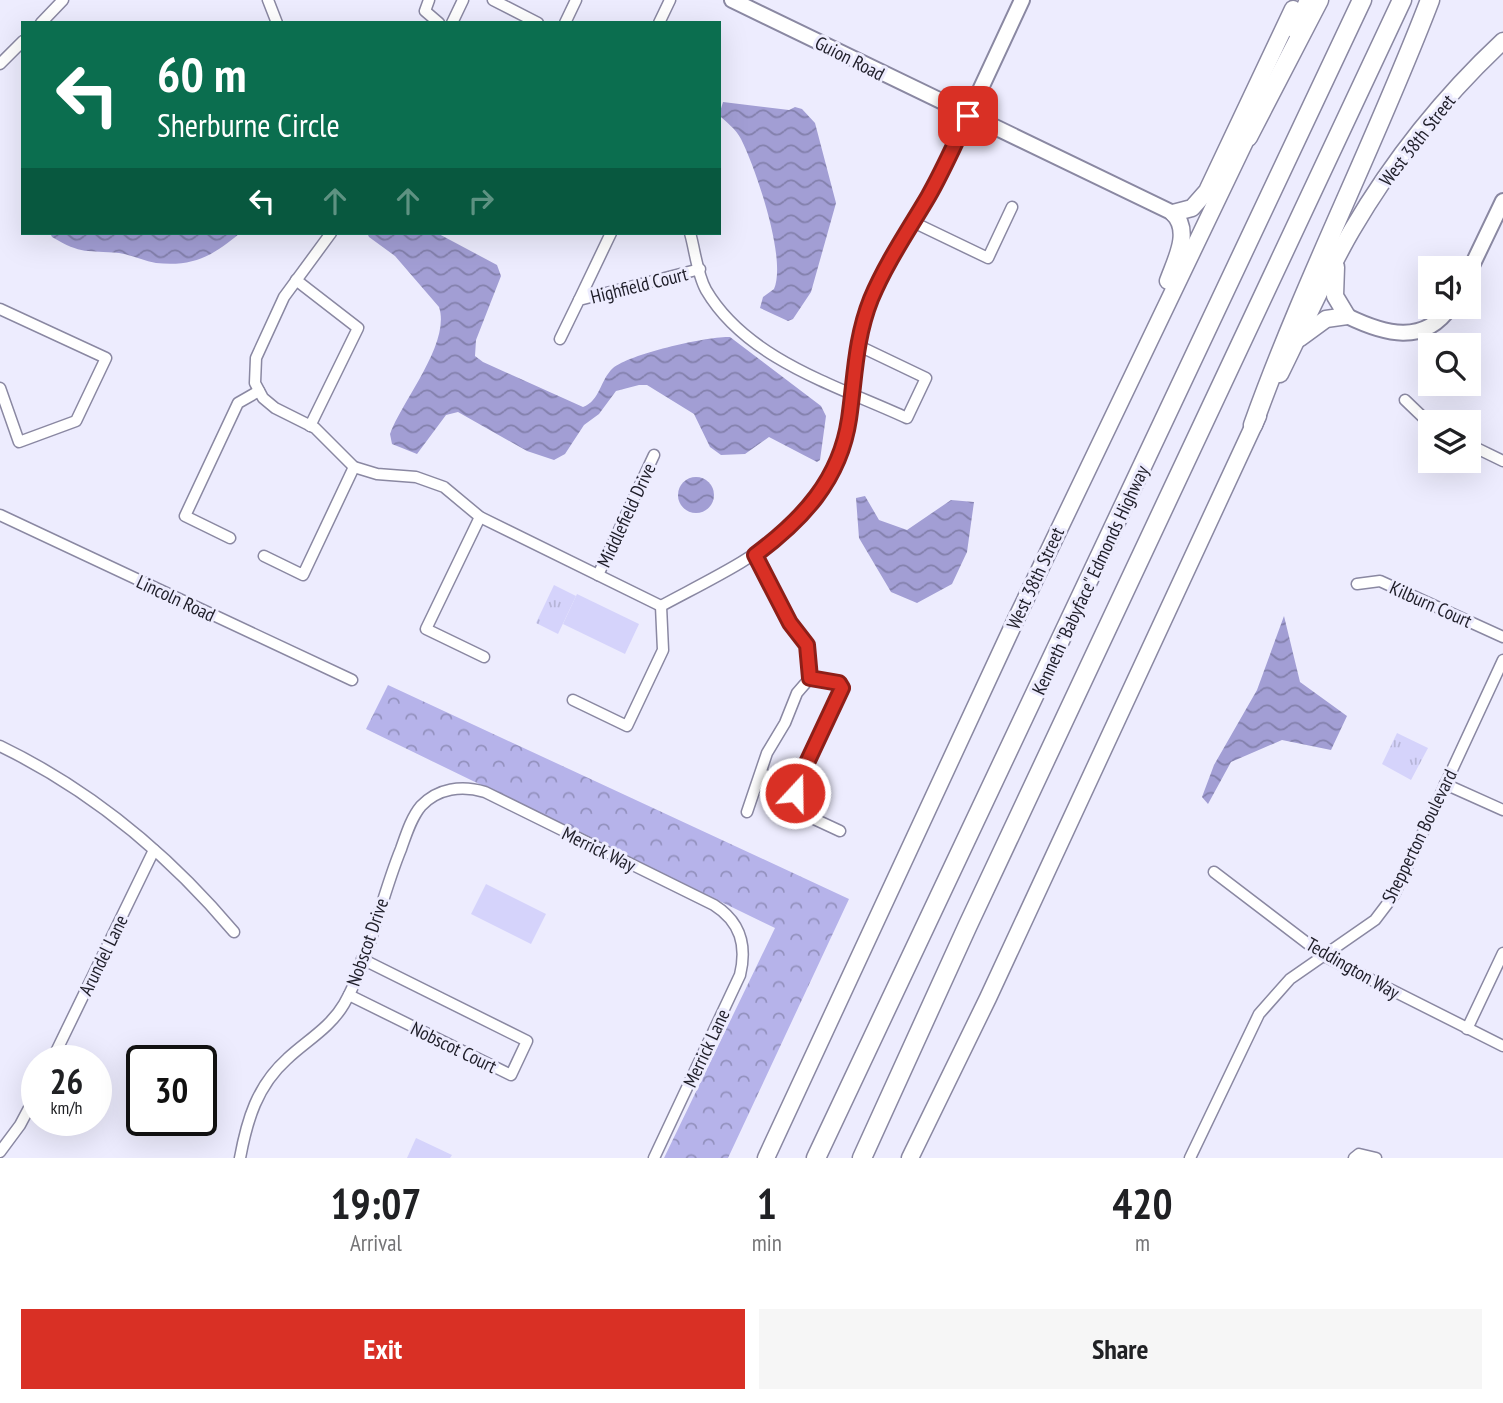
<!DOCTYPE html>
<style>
:root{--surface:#fff;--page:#f6f6f6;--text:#202124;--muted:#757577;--accent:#d93025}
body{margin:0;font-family:"PT Sans Narrow",sans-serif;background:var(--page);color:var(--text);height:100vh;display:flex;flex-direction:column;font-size:26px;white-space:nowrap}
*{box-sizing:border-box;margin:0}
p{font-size:23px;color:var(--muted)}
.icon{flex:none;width:38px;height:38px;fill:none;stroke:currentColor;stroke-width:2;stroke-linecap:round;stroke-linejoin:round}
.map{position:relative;height:1158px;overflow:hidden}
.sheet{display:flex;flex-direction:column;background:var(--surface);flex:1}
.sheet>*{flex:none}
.banner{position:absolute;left:21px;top:21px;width:700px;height:214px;border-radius:0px;box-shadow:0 7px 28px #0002;background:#0b6e4f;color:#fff;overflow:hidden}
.controls{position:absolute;left:1418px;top:256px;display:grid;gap:14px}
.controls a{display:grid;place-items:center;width:63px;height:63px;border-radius:0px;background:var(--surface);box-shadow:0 7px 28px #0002;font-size:35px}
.speed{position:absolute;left:21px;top:1045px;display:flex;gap:14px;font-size:35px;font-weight:700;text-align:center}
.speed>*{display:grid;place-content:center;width:91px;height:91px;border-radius:50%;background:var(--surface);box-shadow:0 7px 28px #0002;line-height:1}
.speed small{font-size:18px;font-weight:400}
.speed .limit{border:4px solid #111;border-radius:10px;background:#fff;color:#111}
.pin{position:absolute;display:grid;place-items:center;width:60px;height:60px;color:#fff;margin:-30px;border-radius:14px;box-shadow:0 4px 10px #0006}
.me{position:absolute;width:77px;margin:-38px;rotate:21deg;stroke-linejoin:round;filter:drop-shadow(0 0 5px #0008)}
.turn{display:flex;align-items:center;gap:24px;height:147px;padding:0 21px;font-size:32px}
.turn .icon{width:91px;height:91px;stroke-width:2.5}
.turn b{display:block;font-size:49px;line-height:60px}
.lanes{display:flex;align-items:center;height:66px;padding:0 21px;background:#0003;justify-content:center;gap:35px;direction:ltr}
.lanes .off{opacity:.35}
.eta{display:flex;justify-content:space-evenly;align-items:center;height:119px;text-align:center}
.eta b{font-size:42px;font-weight:700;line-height:49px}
.primary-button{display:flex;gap:14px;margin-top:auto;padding:14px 21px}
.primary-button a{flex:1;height:80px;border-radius:0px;background:var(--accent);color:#fff;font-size:28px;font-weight:700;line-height:80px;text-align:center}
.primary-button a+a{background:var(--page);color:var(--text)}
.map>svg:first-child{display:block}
.forest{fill:url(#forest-crowns)}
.park{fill:url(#park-tufts)}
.pitch{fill:#d5d3fb}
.water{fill:url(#water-waves)}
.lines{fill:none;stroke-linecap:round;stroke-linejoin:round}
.street-casing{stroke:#8a88a2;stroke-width:13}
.secondary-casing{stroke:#8a88a2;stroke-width:18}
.primary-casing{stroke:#8a88a2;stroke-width:19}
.highway-casing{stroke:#8a88a2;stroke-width:21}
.street{stroke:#fff;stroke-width:10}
.secondary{stroke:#fff;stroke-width:14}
.primary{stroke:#fff;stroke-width:16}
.highway{stroke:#fff;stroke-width:18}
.route-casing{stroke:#8d1f18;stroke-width:18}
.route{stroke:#d93025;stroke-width:12}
.labels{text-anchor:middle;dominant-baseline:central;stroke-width:6;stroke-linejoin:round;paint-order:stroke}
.street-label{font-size:19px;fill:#1f1e29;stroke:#edecfe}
</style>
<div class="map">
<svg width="1503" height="1158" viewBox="0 0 1503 1158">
<defs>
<pattern id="forest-crowns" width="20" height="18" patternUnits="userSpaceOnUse" patternTransform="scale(1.75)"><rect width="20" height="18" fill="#b6b3ea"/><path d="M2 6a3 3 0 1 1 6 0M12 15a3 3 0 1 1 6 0" fill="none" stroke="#9391be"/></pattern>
<pattern id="park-tufts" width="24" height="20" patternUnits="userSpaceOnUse" patternTransform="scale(1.75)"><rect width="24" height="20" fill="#d5d3fb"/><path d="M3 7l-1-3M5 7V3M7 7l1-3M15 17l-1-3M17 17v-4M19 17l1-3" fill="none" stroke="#b6b5d7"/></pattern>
<pattern id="water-waves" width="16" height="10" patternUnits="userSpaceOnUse" patternTransform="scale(1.75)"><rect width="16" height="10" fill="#a29ed4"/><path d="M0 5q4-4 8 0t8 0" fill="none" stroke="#8380ac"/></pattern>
</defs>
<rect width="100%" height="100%" fill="#edecfe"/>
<path class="forest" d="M388,685L849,899L728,1158H664L775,928L366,729Z"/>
<g class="park">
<path d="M554,585L576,596L558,634L536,623Z"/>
<path d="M1397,733L1428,748L1411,780L1382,764Z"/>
</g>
<g class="pitch">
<path d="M577,594L639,624L625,654L563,624Z"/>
<path d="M486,884L546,914L531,944L471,914Z"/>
<path d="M416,1138L452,1155L450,1158H407Z"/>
</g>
<g class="water">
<path d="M723,102L789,110L795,107L802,109L815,123L836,203L811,292L793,319L788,321L760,308L763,297L774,289C787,259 756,169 741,139C736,129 726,122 719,115Z"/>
<path d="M50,233H240C213,256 193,267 156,263C144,261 132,255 119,253C87,250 82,255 52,237Z"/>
<path d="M367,233H437L497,265L501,276L476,340L475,356L483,362L583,407C600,401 600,380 613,368C630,354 707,336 730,337L821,406L826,416L820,460L817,462L769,437L745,454L721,455L710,447L694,414L647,385H639L616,391L599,414L584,425L565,454L554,460L527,451L458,412L446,415L417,454L392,444L390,434C403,399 451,343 439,307L395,256L369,237Z"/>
<circle cx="696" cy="495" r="18"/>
<path d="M865,496L879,520L907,530L951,500L974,502L967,552L952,584L917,603L891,592L859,538L856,498Z"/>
<path d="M1284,616L1300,682L1347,716L1331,750L1282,740L1231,762L1208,804L1202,797L1214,765L1257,690Z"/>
</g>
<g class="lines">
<defs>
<g id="street">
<path d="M268,0L277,23"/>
<path d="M429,0L425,11L439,23"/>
<path d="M493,0L538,23"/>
<path d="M41,23L63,0"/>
<path d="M452,23L463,0"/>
<path d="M565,23L576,0"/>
<path d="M659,23L670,0"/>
<path d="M0,64L23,41"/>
<path d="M913,222L988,258L1012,207"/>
<path d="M331,233L284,297L256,358L255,383L263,398L275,408L315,428L354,467L377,474L416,477L444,487L480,517L661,606"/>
<path d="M690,233C695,250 697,274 706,290C747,360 838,386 907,418L926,378L857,345"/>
<path d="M296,280L358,328L310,426"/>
<path d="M579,300L611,233"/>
<path d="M0,309L106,358L76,421L19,442L0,388"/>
<path d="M560,339L579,300L700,269"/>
<path d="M1405,400L1430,424"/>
<path d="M1468,444L1503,461"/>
<path d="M0,515L352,680"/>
<path d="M480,517L426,629L484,657"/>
<path d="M230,538L185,516L238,403L259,391"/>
<path d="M755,555L790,623L804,638L808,649L810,678"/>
<path d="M264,556L303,575L354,467"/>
<path d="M598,575L654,455"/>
<path d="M1357,584L1380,581L1503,637"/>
<path d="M810,678L839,683L842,690L797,784L795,793L812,818L840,831"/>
<path d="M573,700L627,726L663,650L661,606C744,561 827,528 848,425C855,388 853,351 865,315C880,272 905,236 928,197C943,171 955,143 968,116"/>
<path d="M0,746C91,790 169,855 234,932"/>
<path d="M761,774L797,784"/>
<path d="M1445,784L1503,810"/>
<path d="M747,812L767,753L785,723L797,693L810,678"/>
<path d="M1214,872L1324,956L1503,1046"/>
<path d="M349,995L511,1075L527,1041L362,959"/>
<path d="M1467,1029L1503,953"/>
<path d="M52,1060L154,850"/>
<path d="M0,1152L20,1125L37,1093"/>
<path d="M240,1158C247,1120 257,1086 287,1059C306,1041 330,1028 344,1004C369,961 381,897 401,849C406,835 411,818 421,806C438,788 462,785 485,792L714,905C741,922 747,946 740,975L654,1158"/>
<path d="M1190,1158L1259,1014L1290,979L1375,920L1394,895L1503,660"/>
<path d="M1354,1158L1359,1154L1376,1158"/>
</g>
<g id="secondary">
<path d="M732,0L1173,213"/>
<path d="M968,116L1022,0"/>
<path d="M1468,274L1503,201"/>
<path d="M1347,316C1384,334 1424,346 1451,306"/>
</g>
<g id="primary">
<path d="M1295,30L1308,0"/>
<path d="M1173,213L1192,208L1207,191L1293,9"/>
<path d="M1168,281C1175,261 1192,231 1173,213"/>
<path d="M1300,338L1326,319L1347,316L1335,296L1336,267"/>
<path d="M1280,374C1304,326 1325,276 1352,230C1393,160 1444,96 1503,41"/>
<path d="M766,1158L1017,617L1252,127"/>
<path d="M910,1158L988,998L1258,416"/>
</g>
<g id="highway">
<path d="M1248,137L1319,0"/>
<path d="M1253,425C1305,280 1375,144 1430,0"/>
<path d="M816,1158L1362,0"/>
<path d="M862,1158L968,925L1402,0"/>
</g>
</defs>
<use href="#street" class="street-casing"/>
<use href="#secondary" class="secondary-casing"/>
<use href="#primary" class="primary-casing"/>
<use href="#highway" class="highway-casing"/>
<use href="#street" class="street"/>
<use href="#secondary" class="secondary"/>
<use href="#primary" class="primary"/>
<use href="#highway" class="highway"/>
</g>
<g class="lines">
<defs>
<path id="route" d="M795,793L797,784L842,688L839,683L810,678L807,645L790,623L755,555C802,520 840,480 849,419C855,378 855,339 871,299C886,263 908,231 928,197C943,171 955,143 968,116"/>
</defs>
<use href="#route" class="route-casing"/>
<use href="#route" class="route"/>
</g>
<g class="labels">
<g class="street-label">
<text transform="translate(850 58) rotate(27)">Guion Road</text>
<text transform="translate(1417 140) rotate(-52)">West 38th Street</text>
<text transform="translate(639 285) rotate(-14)">Highfield Court</text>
<text transform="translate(626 515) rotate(-65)">Middlefield Drive</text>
<text transform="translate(1035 578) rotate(-65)">West 38th Street</text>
<text transform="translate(1090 580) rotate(-65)">Kenneth "Babyface" Edmonds Highway</text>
<text transform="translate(176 598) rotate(25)">Lincoln Road</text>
<text transform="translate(1431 604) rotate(24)">Kilburn Court</text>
<text transform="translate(1419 836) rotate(-64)">Shepperton Boulevard</text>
<text transform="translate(599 849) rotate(26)">Merrick Way</text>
<text transform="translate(367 942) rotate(-71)">Nobscot Drive</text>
<text transform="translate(103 955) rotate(-64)">Arundel Lane</text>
<text transform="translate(1353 968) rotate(30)">Teddington Way</text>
<text transform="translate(454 1047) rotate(26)">Nobscot Court</text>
<text transform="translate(706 1048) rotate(-65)">Merrick Lane</text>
</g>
</g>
</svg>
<div class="controls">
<a><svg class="icon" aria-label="sound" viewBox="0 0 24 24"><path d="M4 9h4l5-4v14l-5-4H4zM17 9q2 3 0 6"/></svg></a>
<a><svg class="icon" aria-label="search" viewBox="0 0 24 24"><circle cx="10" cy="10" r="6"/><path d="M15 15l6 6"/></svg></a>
<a><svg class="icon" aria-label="layers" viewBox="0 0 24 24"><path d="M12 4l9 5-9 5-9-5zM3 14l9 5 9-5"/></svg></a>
</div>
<div class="speed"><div>26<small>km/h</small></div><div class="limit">30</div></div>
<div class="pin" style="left:968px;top:116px;background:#d93025"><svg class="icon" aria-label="arrive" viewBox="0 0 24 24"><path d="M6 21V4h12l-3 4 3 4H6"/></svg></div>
<svg class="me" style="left:795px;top:793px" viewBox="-20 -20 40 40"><circle r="17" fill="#d93025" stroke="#fff" stroke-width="3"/><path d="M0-11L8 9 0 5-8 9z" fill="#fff"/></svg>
<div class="banner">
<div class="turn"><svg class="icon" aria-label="left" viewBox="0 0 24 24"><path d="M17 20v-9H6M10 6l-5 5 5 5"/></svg><div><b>60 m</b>Sherburne Circle</div></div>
<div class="lanes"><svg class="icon" aria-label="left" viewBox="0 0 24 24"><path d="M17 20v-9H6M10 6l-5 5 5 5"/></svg><svg class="icon off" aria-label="ahead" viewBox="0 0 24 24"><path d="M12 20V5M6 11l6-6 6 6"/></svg><svg class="icon off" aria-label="ahead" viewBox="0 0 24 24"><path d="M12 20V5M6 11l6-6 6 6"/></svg><svg class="icon off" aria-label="right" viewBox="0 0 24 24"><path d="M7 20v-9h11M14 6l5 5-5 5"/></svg></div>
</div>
</div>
<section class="sheet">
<div class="eta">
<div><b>19:07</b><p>Arrival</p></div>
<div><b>1</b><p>min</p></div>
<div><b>420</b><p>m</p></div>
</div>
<div class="primary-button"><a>Exit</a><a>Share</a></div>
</section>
